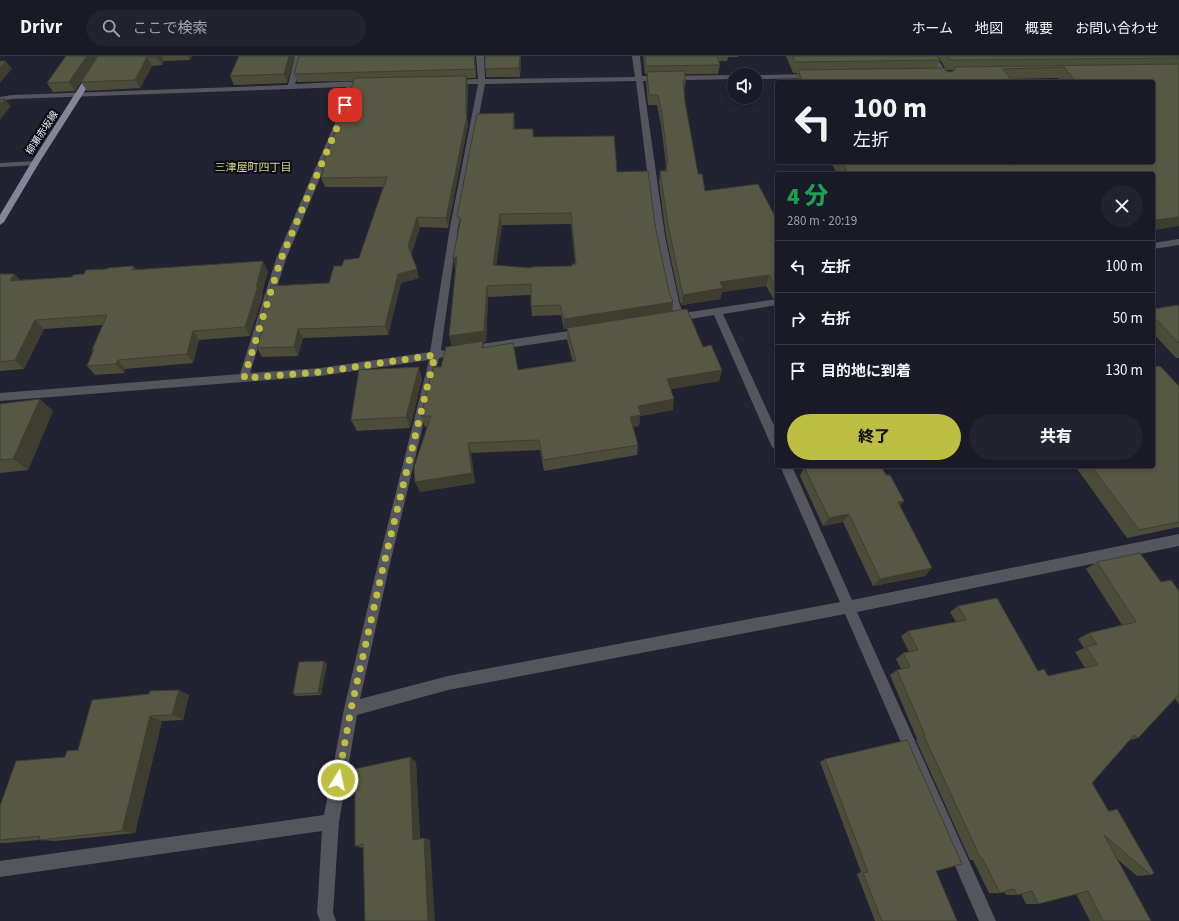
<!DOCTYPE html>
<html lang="ja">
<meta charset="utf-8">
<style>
:root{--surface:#191a26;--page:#22232e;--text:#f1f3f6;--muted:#9fa1a7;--line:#373843;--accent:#bebf42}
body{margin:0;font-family:"Source Sans 3","Noto Sans JP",sans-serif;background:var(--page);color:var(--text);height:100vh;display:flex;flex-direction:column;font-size:15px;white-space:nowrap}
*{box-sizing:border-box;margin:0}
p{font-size:13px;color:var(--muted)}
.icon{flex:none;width:22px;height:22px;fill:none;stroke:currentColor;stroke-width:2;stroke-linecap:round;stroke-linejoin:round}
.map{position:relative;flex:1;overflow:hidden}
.details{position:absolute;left:775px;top:116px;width:380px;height:296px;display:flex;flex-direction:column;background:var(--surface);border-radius:4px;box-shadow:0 2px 6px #0003,0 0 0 1px var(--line)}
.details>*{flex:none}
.banner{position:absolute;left:775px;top:24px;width:380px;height:84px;border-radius:4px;box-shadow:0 2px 6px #0003,0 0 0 1px var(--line);background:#191a26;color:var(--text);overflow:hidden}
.fabs{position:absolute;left:727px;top:12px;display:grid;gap:8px}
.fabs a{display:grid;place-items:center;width:36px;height:36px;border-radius:50%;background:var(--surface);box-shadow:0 2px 6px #0003,0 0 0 1px var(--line);font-size:20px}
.pin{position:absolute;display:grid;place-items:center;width:34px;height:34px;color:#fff;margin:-17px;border-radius:8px;box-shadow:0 2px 6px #0006}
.me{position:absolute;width:44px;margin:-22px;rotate:10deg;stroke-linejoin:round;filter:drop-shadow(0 0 3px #0008)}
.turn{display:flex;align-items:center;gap:14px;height:84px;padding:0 12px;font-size:18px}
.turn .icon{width:52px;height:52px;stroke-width:2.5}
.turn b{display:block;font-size:28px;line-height:34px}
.round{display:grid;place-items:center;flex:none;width:42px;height:42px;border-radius:21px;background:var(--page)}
.overview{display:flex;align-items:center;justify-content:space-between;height:68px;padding:0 12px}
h1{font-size:24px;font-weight:800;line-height:30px;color:#1e9e55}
.action{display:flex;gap:8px;margin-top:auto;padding:8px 12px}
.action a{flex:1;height:46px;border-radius:24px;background:var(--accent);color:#111;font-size:16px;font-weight:800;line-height:46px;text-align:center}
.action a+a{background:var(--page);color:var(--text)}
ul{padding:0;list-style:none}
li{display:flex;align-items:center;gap:12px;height:52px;padding:0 12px;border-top:1px solid var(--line)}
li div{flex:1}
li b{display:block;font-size:15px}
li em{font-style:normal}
header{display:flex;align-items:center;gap:24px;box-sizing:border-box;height:56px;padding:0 20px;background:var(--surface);border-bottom:1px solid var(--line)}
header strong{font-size:19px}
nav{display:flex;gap:22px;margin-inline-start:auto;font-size:14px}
.search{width:280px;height:36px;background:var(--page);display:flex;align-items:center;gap:10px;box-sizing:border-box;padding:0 14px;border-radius:22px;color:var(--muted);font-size:15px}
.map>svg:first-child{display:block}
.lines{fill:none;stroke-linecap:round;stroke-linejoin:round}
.minor{fill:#54555d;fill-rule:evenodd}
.major{fill:#848597;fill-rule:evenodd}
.wall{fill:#4b4c3a;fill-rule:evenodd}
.shaded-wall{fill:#3d3e30}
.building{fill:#575844;stroke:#3d3e30;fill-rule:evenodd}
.route{stroke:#bebf42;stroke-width:7;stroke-dasharray:0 12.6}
.labels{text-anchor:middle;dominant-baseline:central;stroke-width:4;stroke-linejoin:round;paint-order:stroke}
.far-street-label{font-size:10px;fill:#edeef9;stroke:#0c0c14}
.far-neighbourhood-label{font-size:11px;fill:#d1d385;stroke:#0c0c14}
</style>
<header>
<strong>Drivr</strong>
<div class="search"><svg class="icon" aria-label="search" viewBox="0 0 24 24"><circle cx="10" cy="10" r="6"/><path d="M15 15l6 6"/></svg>ここで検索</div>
<nav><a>ホーム</a><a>地図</a><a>概要</a><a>お問い合わせ</a></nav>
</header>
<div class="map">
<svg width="1179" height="865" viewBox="0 0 1179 865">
<rect width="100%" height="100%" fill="#212232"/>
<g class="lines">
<g class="minor">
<path d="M295,0H303L295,28C307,28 367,23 373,28L369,30L354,31L346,60L286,203L250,317L320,312L430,296L450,171L478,28H451L447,26L451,24L478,23L476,0H484L485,23L635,21L632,0H640L642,20L734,19H735L734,23L643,25L665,180L679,246L683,257L777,243V249L723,258L777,376V394L773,392L771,389L714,259L673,266L669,265L668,262L669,259L674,258L669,246L655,180L636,25L485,28L458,171L441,294L446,295L447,298L446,301L439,302L388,516L360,643L448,620L840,546L780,410H792L852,544L1179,478V490L857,556L996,865H979L845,558L448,634L357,659L339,766L333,857L336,865H320L317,857L322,775L0,821V805L324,759L344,653L376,516L429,304L320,320L0,345V337L240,318L276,203L338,60L346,31L12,43L0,45V41L12,39L288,29Z"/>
<path d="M928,0H936L952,26H944Z"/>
<path d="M813,18H816V22L756,23L755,19Z"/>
<path d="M35,105L39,107L38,109L0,111V107Z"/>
<path d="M1179,183V189L1153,193V187Z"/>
<path d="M582,273L586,274L587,277L586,280L582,281L468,298L464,297L463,294L464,291L468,290Z"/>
</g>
<path class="major" d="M99,0H107L39,107L4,166L0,169V159L31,107Z"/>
</g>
<g class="wall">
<path d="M66,0H192L190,4L164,5L162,9L152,10L140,32L87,35L81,26L97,2L75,35L53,36L47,27Z"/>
<path d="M238,0H295L287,27L234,29L230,20L239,2Z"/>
<path d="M299,0H475L476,22H467L468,30L467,62L468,69L448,172L420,171L411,199L419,222L401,227L388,279L303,282L298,300L262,301L257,292L261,276L258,270L329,227L342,210L359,202L383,131H325L321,122L323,118L321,113L354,25L297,26L294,18Z"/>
<path d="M485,0H521L520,21H486Z"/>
<path d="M643,0H738V1H728L727,5H718L720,9L718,18H685L686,24L684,34L685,46L698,118L705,135L777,164V243L773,242L766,230L722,236L720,243L682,249L680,246L666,180L659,126L660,115H665L666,109L661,69L657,49H648L646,26L647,18H645Z"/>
<path d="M786,0H937L940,4L936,12H945L938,0H1179V170L1153,174V118H838L830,106H903L904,107H1002L1003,106H1153V26H1061L1058,22L1011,23L1013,26H796V24L797,17H793ZM946,14H954L951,16L946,15Z"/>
<path d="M515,68V73L617,116L655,169L669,236L673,246L672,256L703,291L722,314L719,325L671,333L673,354L640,360L639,370L633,371L638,389L637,399L544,415L540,394L471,397L475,427L420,436L427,371H425L421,360L441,311L452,290L455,213L459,169L457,160ZM571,168L575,208L572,210L531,212L496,210L502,169ZM531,239V250L532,260L561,259L564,273H567V284L573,306L518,314L484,292L483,286H486L488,241Z"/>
<path d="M133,210L136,213L268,215L262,237L263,239L250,280L199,284L193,307L125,313L124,317L95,319L87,310L93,295L92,294L103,269L44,273L24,313L0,315V218H14L20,224L72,221L107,213Z"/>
<path d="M1179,249V302H1176L1153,277V253Z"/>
<path d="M422,323L410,372L357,375L351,364Z"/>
<path d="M1179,330V471L1127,482L1075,410H1153Z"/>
<path d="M53,355L28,414L0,417V404Z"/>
<path d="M804,411L900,450L925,520L873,530L843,466L823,470L800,420Z"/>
<path d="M1097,506L1161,526L1179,535V648L1175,643L1138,682L1128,685L1092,727L1108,755L1117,753L1151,819L1137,820L1117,803L1151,865H1090L1076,838L1038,848H1026L1021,838L1017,839H1006L1004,836L1000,837H989L973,804H970L916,684L917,683L890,619L897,614L901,613L896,603L903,597L909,596L901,580L908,575L956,566L950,556L958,550L1038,615L1048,620L1085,612L1075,596L1084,592L1078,583L1089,577L1122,569L1086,513Z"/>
<path d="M327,607L321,639L296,640L293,638Z"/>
<path d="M189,639L183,664L162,665L135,777L55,785L39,784L5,787H0V750L65,701Z"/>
<path d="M410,701L416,706L420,783L424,782L430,784L363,792L355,790Z"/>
<path d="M825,703L936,815L957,865H875L857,818L861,816L820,706Z"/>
</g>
<g class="shaded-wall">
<path d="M87,0H98L75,35L69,26Z"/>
<path d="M158,0H162L164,5L162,9L157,1Z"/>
<path d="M188,0H192L190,4Z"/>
<path d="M289,0H295L287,27L284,18Z"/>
<path d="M520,0H521L520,21L519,12Z"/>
<path d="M147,1L152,10L140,32L135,24Z"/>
<path d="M6,5L12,13L0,27V11Z"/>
<path d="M466,20L468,30L467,62L468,69L448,172L446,162L466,60Z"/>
<path d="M5,43L11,50L0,64V49Z"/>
<path d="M514,57L515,68L514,84L513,73Z"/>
<path d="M500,158L502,169L495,220L493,209Z"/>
<path d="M417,161L420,171L411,200L408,190Z"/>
<path d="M1179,161V170L1153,174V167L1156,164Z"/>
<path d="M457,201L459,212L455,213L453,202Z"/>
<path d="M263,205L268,215L262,237L263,239L250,280L245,271Z"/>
<path d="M417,213L419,222L401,227L388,279L385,270L398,218Z"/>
<path d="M14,218L23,227L10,225Z"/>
<path d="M769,219L766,230L722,236L720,243L682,249L683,239L720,226Z"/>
<path d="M487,230L488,241L486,286H483L485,296L452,291L449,280Z"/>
<path d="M673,246L672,257L564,273V263Z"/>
<path d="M35,264L44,273L24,313L15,304Z"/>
<path d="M298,273L303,282L298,300L294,291Z"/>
<path d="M193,275L199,284L193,307L187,298Z"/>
<path d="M118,304L125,313L124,317L116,308Z"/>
<path d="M419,311L422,323L410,372L406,361Z"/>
<path d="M722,314L719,325L665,334L667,323Z"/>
<path d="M40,343L53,355L28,414L13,403Z"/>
<path d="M674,343L673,354L640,360L639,370L629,372L630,361L638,350Z"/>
<path d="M468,387L471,397L475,427L420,436L415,426Z"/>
<path d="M904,445L897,454L898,446Z"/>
<path d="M849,458L843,466L823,470L829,462Z"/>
<path d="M932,512L925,520L873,530L880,523Z"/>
<path d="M324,605L327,607L321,639L318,637Z"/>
<path d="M179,634L189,639L183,664L172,659Z"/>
<path d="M150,660L162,665L135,777L122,775Z"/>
<path d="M410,701L416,706L420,787L413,784Z"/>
<path d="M424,782L430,784L435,865H428Z"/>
</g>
<g class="building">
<path d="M66,0H87L69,26L47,27Z"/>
<path d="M98,0H158L157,1H147L135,24L81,26Z"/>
<path d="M239,0H289L284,18L230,20Z"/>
<path d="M299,0H474L475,13L294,18Z"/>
<path d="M485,0H520L519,12L485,13Z"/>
<path d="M645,0H717L720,9L646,10Z"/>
<path d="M793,0H937L940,4L795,6Z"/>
<path d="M948,0H1179V2L950,4Z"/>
<path d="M0,5H6L0,11Z"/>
<path d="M1179,8V161L1156,164L1153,162V118H849L841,106H903L904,107H920L930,106H1001L1003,108L1012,109L1013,107V106H1153V26H1076L1064,11L1003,13L1013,26H803L798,14L945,12L946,15L951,16L955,14V11Z"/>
<path d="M684,15L686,24H683L685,46L698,118H702L705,135L758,128L777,164V232L776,231L769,219L720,226L723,232L683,239L682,235L668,169L660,115H667L666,107H668L662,58L658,39H649L647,16Z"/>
<path d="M466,20V60H467L446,162L417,161L408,190L417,213L398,218L385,270L298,273L294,291L257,292L263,270H258L271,230L329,227L334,210H342L344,204L359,202L387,121L321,122L324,113H321L355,22Z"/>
<path d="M0,43H5L0,49Z"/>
<path d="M514,57L513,73H533V81L614,80L617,116L648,115L655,169L669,236L673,246L564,263L560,249L531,250V228L487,230L484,275L449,280L457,201L453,202L461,162L457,160L477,58ZM571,157L576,208H572V210L531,211V212L493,209L500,158Z"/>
<path d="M263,205L256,231L258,230L245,271L193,275L187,298L118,304L116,308L87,310L94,293L92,294L107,259L35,264L15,304L0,306V218H14L10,225L72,221L73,219L84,218L86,214L107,213L108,212L133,210L132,214Z"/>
<path d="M1179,249V287L1153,260V253Z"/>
<path d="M687,253L703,291L711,289L722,314L667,323L674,343L638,350L641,359L630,361L638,389L543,404L539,384L468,387L472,417L415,426L414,411L431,360H421L433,311H441L446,291L483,285L482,292L513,287L518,314L576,305L567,272Z"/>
<path d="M1160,310L1179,330V466L1139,474L1091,410H1153V311Z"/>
<path d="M419,311L406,361L351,364L359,314Z"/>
<path d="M40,343L13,403L0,404V348Z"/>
<path d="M811,410H881L886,419H890L904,445L898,446L932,512L880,523L849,458L829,462L804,411Z"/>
<path d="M1140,497L1161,526L1171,524L1179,535V638L1138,682L1134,679L1092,727L1109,756L1117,753L1154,817L1151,819L1104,779L1151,865H1103L1088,835L1038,848L1032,835L1017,839L1014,833L1000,837L983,803H981L924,680L925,679L897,614L910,611L903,597L918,594L908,575L966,564L958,550L997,542L1038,615L1044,613L1048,620L1098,609L1086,591L1097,588L1089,577L1136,566L1097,506Z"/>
<path d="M324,605L318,637L293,638L299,606Z"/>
<path d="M179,634L172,659L150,660L122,775L39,784L40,780L0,784V750L16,705L65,701L67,695L78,694L92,644L149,638L150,635Z"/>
<path d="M907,684L962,808L936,815L957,865H882L863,817L868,816L825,703Z"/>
<path d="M410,701L413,784L424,782L428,865H365L363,788L355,790V713Z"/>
</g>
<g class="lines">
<path class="route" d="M338,724L351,653L382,516L435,299L320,316L244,322L281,203L342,60L345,49"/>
</g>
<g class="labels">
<g class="far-street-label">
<text transform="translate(42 77) rotate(-57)">柳瀬赤坂線</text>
</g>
<g class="far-neighbourhood-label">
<text x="253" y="111">三津屋町四丁目</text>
</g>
</g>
</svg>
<div class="fabs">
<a><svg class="icon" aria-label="sound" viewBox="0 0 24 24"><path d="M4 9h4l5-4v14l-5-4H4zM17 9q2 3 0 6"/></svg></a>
</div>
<div class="pin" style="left:345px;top:49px;background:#d93025"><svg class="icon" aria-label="arrive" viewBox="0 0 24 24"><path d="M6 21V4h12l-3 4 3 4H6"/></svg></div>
<svg class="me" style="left:338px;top:724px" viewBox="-20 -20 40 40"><circle r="17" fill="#bebf42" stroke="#fff" stroke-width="3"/><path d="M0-11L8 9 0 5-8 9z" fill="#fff"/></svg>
<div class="banner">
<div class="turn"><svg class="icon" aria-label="left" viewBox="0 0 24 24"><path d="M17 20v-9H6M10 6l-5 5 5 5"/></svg><div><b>100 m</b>左折</div></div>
</div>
<section class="details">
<div class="overview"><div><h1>4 分</h1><p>280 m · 20:19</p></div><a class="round"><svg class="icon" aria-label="close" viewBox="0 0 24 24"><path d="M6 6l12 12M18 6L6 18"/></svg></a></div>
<ul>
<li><svg class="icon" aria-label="left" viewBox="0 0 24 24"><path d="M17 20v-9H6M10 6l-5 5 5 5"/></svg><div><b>左折</b></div><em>100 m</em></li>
<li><svg class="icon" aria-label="right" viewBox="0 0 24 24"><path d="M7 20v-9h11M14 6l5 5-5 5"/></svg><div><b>右折</b></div><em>50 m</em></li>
<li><svg class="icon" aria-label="arrive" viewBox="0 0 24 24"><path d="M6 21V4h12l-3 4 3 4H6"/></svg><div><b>目的地に到着</b></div><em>130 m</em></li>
</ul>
<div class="action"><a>終了</a><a>共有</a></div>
</section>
</div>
